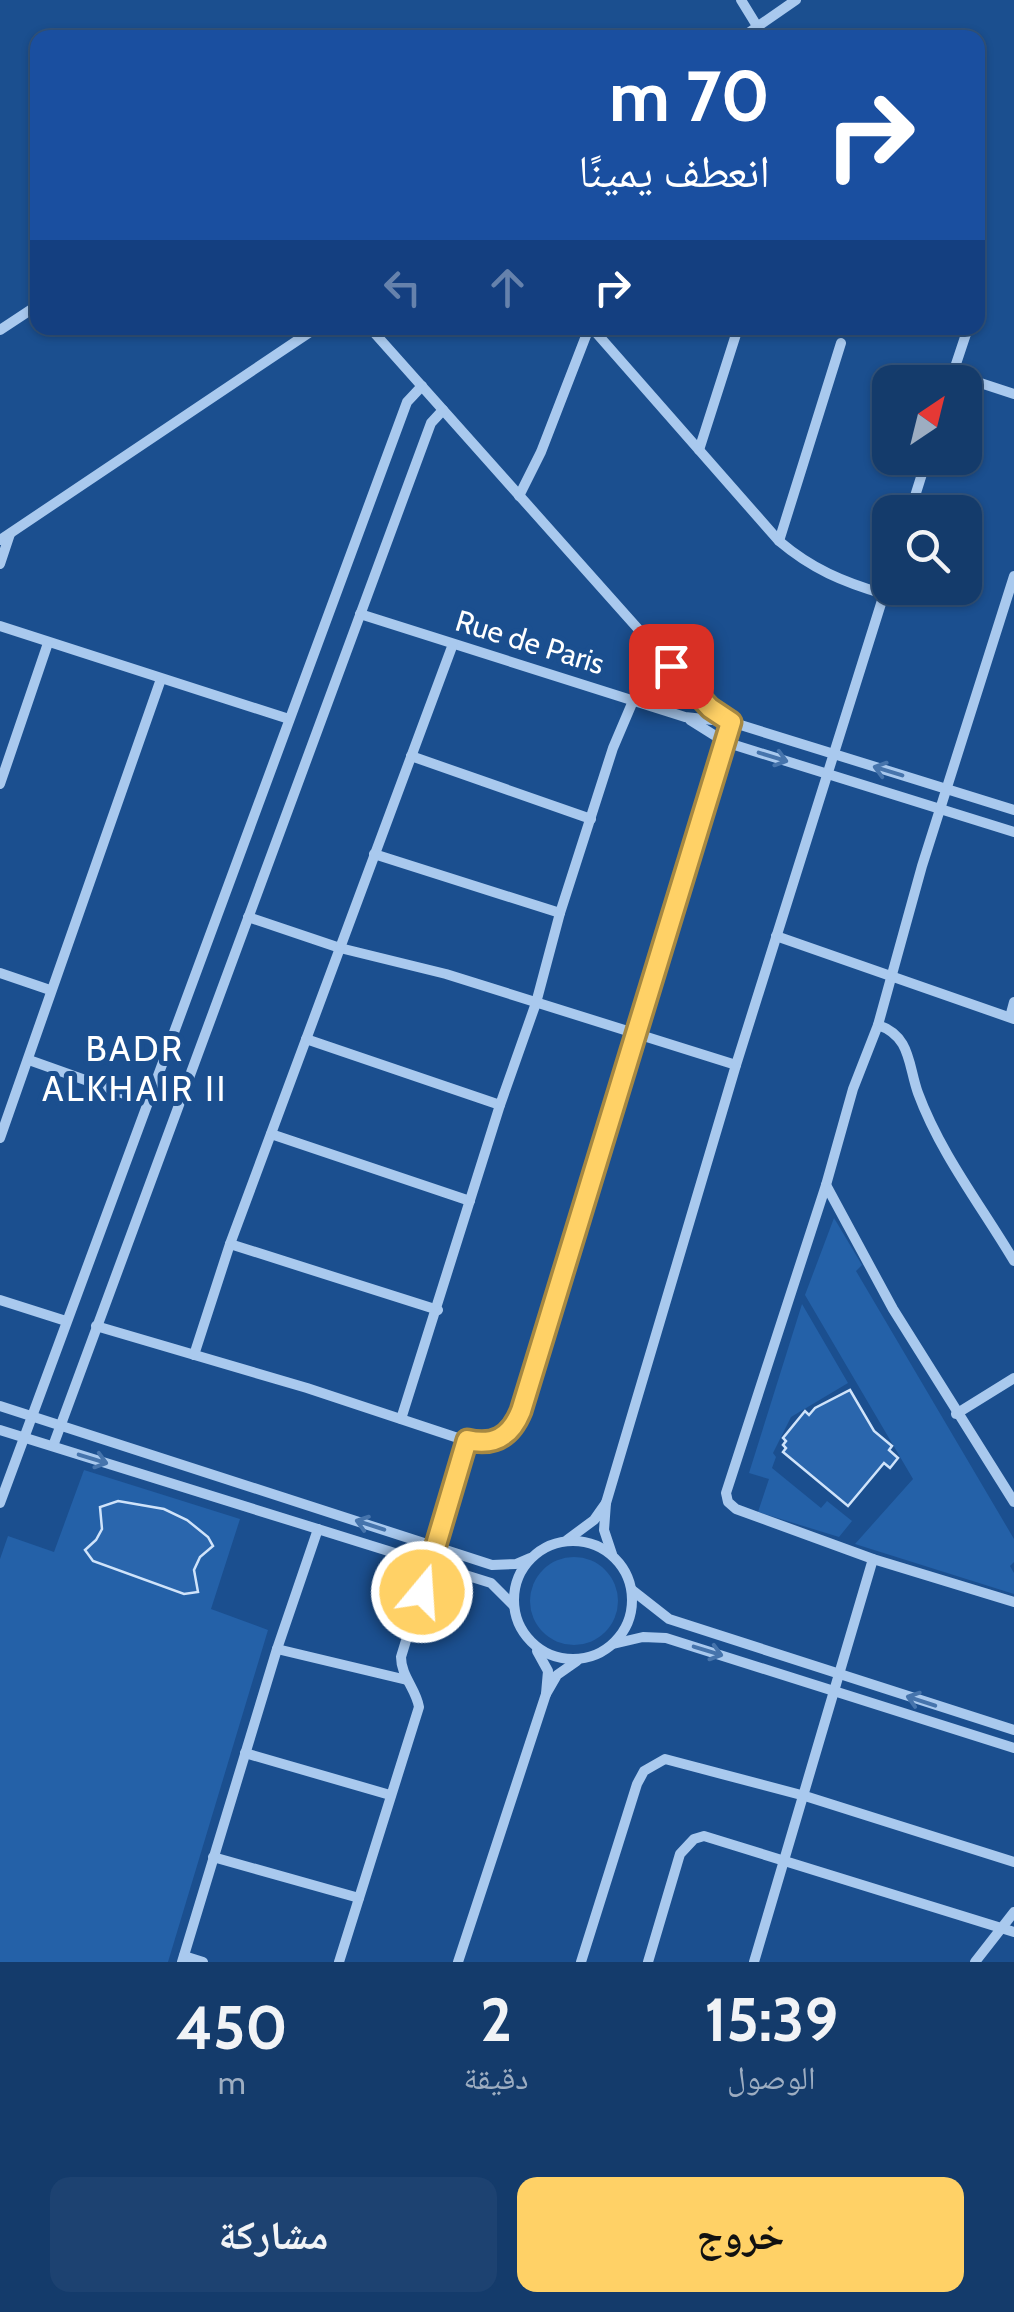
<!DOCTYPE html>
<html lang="ar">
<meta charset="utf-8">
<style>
:root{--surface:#143b6b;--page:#1d4271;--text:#f1f3f6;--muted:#9dadc1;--line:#33557e;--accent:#ffd166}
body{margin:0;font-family:Cabin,"Noto Naskh Arabic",sans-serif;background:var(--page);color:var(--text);direction:rtl;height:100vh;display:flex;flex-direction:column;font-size:38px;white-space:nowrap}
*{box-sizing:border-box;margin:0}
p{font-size:32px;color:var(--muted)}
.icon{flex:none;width:55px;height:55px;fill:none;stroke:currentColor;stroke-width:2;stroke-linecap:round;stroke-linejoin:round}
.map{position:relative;height:1962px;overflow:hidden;direction:ltr}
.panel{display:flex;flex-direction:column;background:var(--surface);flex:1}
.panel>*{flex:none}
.top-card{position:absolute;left:30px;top:30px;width:955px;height:305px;border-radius:20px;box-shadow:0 2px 8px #0004,0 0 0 2px var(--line);direction:rtl;background:#1a4fa0;color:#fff;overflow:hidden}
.needle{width:65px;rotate:35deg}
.buttons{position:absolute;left:872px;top:365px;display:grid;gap:20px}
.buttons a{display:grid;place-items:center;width:110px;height:110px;border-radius:20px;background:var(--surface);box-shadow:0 2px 8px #0004,0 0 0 2px var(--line);font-size:50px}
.pin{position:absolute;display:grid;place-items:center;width:85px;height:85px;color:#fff;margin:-42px;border-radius:20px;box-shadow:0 5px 15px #0006}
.me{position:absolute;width:110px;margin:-55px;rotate:18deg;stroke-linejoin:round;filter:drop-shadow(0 0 8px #0008)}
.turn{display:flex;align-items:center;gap:35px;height:210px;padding:0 50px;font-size:45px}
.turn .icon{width:130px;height:130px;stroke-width:2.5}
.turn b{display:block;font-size:70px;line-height:85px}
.lanes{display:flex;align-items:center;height:95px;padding:0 50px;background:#0003;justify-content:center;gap:50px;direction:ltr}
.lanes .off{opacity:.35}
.eta{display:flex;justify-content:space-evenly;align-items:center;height:170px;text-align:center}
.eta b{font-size:60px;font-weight:700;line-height:70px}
.button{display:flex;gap:20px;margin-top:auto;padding:20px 50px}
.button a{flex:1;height:115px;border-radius:20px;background:var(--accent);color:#111;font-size:40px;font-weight:700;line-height:115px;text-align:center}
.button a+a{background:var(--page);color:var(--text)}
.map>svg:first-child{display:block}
.green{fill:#2461a8}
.building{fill:#2a66ad;stroke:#cfe3fa;stroke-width:2.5}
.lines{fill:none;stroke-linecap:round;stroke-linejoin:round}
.minor{stroke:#a9c9ee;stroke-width:10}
.oneway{stroke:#4674ac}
.route-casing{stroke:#a68842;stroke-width:25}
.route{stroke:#ffd166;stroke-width:18}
.labels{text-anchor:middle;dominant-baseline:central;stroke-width:10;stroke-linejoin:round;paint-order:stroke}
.street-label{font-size:30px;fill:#fff;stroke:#1b4f8f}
.quarter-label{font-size:35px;letter-spacing:2.5px;fill:#fff;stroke:#1b4f8f}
</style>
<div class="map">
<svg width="1014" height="1962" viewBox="0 0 1014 1962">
<rect width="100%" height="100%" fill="#1b4f8f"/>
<g class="green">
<path d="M834,1218L862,1265L856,1271L1014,1539V1562L1010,1566L1014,1573V1594L855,1544L913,1479L805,1295Z"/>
<path d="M802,1304L848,1383L791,1417L773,1453L776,1457L772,1468L821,1508L827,1501L852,1521L839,1537L758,1512L769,1479L749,1473Z"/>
<path d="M84,1470L240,1519L211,1609L268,1630L168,1962H0V1559L8,1536L54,1552Z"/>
<circle cx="574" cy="1601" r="44"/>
</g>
<g class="building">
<path d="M850,1390L874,1431L892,1446L889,1450L898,1458L890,1468L884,1463L848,1506L783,1452L786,1448L783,1445L786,1441L783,1438L805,1411L809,1415L815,1408Z"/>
<path d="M118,1501L164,1509L187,1520L208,1537L213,1546L200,1557L194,1570L198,1592L184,1594L93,1561L85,1550L96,1540L102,1529L100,1507Z"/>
</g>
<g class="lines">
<g class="minor">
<path d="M741,0L757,26"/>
<path d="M741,38L796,0"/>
<path d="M592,328L779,541C812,569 843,582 884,594"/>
<path d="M0,330L38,305"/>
<path d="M953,374L1014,394"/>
<path d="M950,382L968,328"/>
<path d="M699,450L738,328"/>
<path d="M519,496L541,452L589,328"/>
<path d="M910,512L927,458"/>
<path d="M0,540L316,328"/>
<path d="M779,541L841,343"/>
<path d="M0,564L10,534"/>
<path d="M1014,576L922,866L878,1025L853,1089L826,1185L726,1493L728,1502L736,1509L873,1559L1014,1602"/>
<path d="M360,614L685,717L731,722L1014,810"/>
<path d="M0,626L289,719"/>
<path d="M690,720L725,742L1014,832"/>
<path d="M411,756L591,819"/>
<path d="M0,784L48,643"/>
<path d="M374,854L560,913"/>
<path d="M248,917L340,948L446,974L736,1065"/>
<path d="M776,936L1014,1019"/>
<path d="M0,973L50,990"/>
<path d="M1010,1017L1014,1002"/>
<path d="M878,1025C911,1036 908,1065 918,1093C940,1153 982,1207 1014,1261"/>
<path d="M306,1039L500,1105"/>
<path d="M29,1060L147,1102"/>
<path d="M271,1134L470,1201"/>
<path d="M0,1138L161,679"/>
<path d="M826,1185L893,1309L1014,1502"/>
<path d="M230,1244L438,1310"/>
<path d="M0,1300L66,1321"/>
<path d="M96,1326L307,1388L467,1441L487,1445L508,1432L521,1411L731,722L697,695L370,328"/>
<path d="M194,1355L230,1244L453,644"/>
<path d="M0,1406L492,1565L516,1564L530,1558"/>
<path d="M956,1414L1014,1378"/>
<path d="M401,1419L500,1105L536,1003L560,913L613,748L633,701"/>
<path d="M0,1430L491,1583L514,1606"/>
<path d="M53,1446L431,423L443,410"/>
<path d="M0,1503L407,402L422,386"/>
<path d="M606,1503L736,1065L890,575"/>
<path d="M567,1540L594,1520L606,1503L604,1530L612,1554"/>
<circle cx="573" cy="1600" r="59"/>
<path d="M632,1590L669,1619L1014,1730"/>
<path d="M613,1644L643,1637L666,1638L1014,1748"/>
<path d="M277,1649L407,1680"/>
<path d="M537,1651L548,1671L546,1694L557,1675L577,1661"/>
<path d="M245,1753L390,1795"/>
<path d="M213,1857L359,1898"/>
<path d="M184,1956L203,1962"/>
<path d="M182,1962L277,1649L318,1529"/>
<path d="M339,1962L419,1707C416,1689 401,1676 401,1657L467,1441"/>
<path d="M458,1962L546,1694"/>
<path d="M581,1962L637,1784L644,1771L665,1759L805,1796L1014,1862"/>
<path d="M648,1962L680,1854L694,1839L704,1836L1014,1932"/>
<path d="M754,1962L873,1559"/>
<path d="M975,1962L1014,1912"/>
</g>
</g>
<defs><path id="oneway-shaft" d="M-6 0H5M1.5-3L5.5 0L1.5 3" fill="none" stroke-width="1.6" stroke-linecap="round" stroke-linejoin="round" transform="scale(2.5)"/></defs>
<g class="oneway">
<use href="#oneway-shaft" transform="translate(773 757) rotate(17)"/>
<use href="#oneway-shaft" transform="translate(888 771) rotate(-163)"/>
<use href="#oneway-shaft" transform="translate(93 1459) rotate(17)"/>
<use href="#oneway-shaft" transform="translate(370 1525) rotate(-162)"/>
<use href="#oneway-shaft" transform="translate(708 1651) rotate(17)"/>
<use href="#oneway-shaft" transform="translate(921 1701) rotate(-162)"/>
</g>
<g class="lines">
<defs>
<path id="route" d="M422,1592L467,1440C493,1446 510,1438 521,1411L731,722L710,708L671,666"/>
</defs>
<use href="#route" class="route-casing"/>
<use href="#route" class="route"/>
</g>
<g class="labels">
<g class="street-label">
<text transform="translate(530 642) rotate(17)">Rue de Paris</text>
</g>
<g class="quarter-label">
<text x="135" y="1048">BADR<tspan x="135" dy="40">ALKHAIR II</tspan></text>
</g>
</g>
</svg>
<div class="buttons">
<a><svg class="needle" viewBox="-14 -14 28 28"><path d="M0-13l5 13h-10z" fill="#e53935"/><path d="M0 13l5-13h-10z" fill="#9dadc1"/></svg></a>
<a><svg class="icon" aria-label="search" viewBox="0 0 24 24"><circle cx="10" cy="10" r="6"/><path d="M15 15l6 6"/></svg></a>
</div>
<div class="pin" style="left:671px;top:666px;background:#d93025"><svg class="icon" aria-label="arrive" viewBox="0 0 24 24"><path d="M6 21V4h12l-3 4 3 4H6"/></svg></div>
<svg class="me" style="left:422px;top:1592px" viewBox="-20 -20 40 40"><circle r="17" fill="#ffd166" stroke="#fff" stroke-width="3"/><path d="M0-11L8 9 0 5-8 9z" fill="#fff"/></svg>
<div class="top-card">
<div class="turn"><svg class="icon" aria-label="right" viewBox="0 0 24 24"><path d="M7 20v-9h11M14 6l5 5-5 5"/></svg><div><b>70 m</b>انعطف يمينًا</div></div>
<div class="lanes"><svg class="icon off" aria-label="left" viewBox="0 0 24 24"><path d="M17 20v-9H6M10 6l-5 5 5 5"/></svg><svg class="icon off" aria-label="ahead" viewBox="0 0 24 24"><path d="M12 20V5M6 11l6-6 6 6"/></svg><svg class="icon" aria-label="right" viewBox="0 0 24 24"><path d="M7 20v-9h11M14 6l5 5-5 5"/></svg></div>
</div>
</div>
<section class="panel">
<div class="eta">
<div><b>15:39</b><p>الوصول</p></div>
<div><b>2</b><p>دقيقة</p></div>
<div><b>450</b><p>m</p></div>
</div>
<div class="button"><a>خروج</a><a>مشاركة</a></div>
</section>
